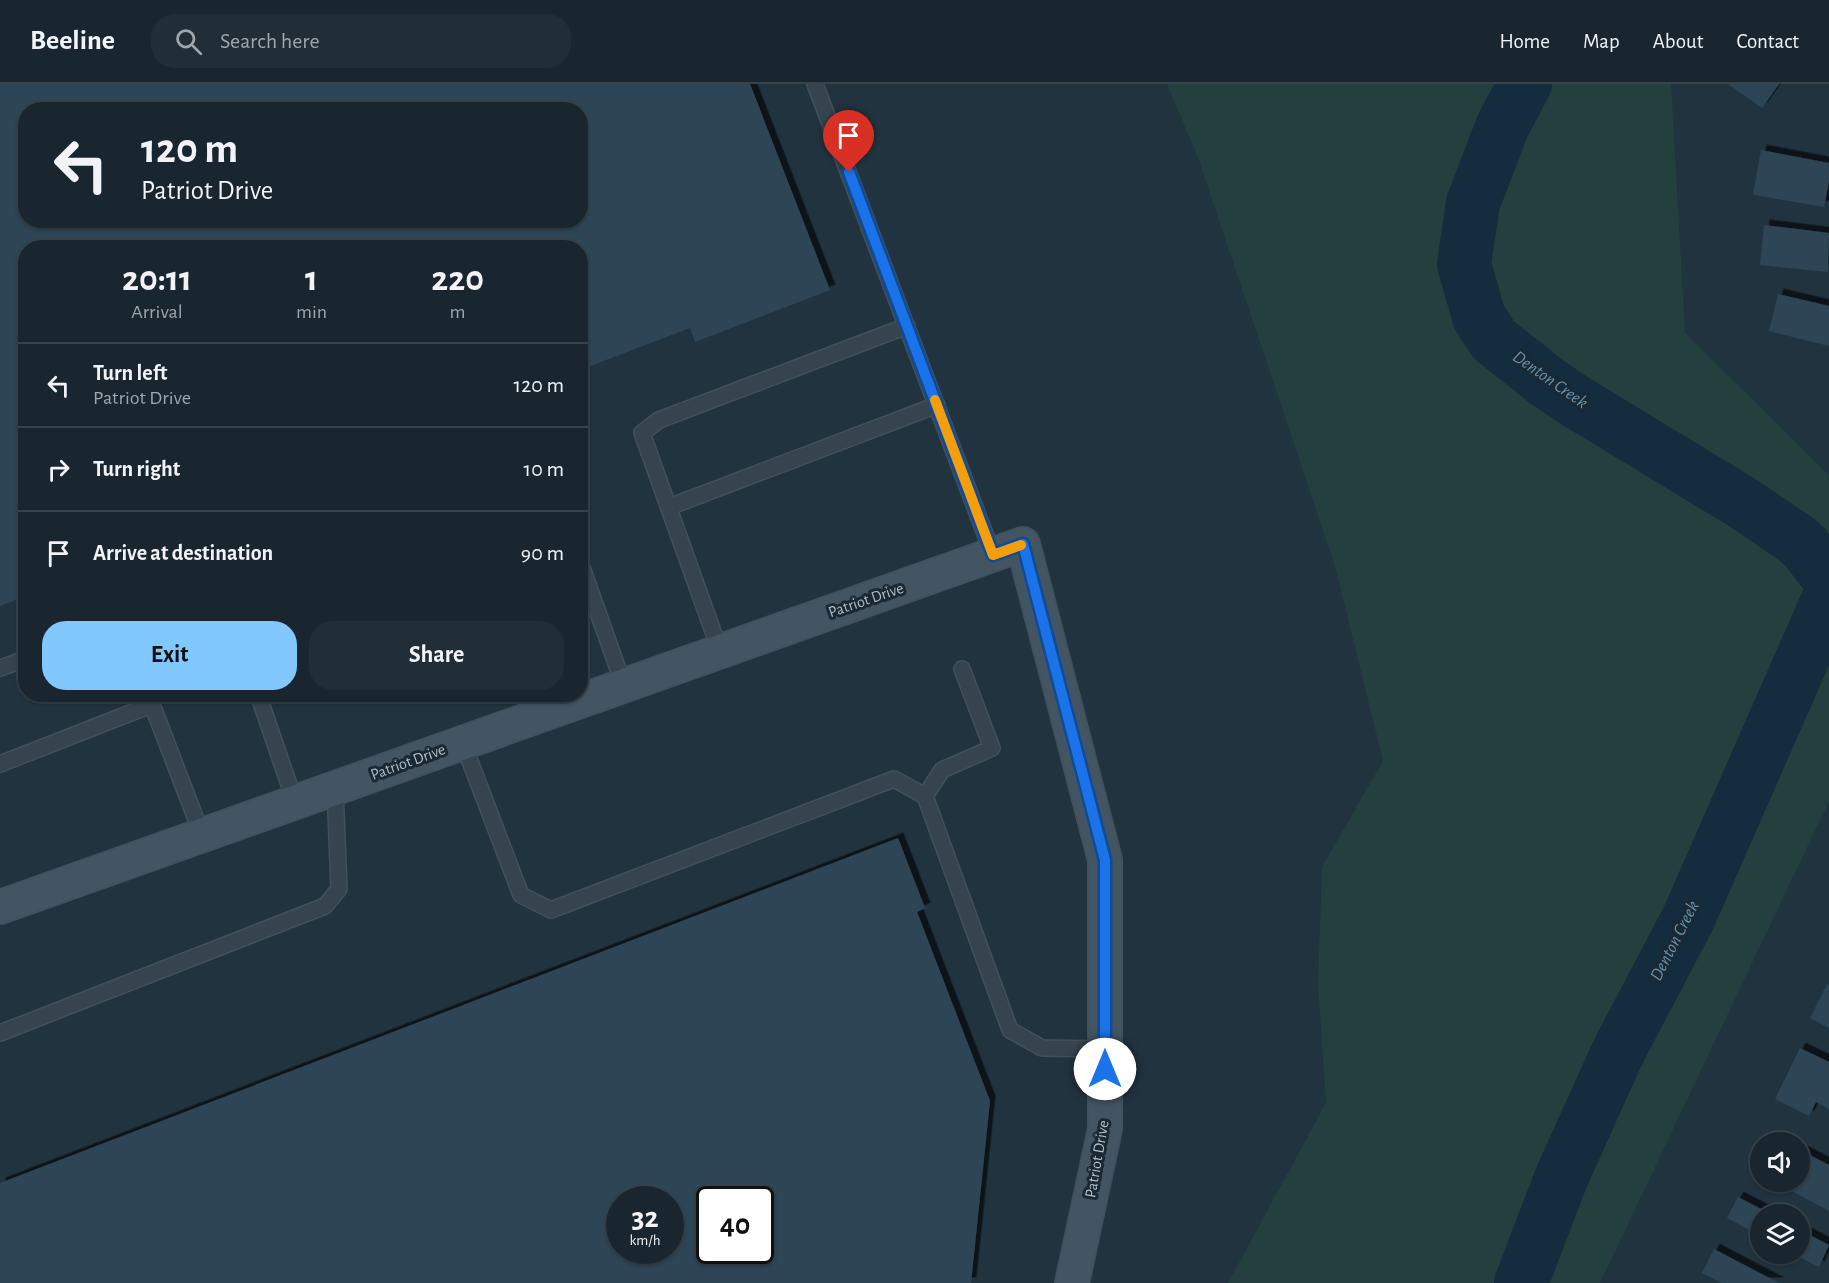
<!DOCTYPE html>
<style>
:root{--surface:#19262f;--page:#222e37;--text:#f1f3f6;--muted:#9fa5aa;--line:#37434b;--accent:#81c8ff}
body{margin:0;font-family:"Alegreya Sans",sans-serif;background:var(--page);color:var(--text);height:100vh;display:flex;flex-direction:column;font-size:22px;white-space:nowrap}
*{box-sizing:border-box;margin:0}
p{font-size:20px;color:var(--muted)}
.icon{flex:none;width:33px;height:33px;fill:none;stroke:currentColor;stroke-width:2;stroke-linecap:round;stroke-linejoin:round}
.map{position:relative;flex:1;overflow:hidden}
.side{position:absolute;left:18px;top:156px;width:570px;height:462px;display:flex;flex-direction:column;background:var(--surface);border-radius:24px;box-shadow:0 2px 4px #0004,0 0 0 2px var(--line)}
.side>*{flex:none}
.guide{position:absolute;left:18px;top:18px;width:570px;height:126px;border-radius:24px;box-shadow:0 2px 4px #0004,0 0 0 2px var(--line);background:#19262f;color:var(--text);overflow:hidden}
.controls{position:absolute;left:1750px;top:1048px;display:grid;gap:12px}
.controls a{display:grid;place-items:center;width:60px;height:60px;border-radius:50%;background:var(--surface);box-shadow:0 2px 4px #0004,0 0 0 2px var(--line);font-size:30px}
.speed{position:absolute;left:606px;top:1102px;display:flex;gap:12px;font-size:30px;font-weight:700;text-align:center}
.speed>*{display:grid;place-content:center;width:78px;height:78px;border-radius:50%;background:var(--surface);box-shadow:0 2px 4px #0004,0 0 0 2px var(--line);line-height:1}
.speed small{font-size:15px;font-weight:400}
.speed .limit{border:3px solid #111;border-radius:9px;background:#fff;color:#111}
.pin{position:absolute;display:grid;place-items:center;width:51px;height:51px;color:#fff;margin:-62px -26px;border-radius:50% 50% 50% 0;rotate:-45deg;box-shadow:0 0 6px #0007}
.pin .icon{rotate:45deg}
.me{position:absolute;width:66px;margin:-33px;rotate:0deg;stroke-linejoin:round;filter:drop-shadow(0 0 4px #0008)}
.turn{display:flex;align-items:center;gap:21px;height:126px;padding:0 24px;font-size:27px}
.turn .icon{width:78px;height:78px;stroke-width:2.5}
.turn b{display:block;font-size:42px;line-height:51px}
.eta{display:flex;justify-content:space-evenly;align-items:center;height:102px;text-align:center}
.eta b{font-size:36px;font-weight:700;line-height:42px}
.button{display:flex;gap:12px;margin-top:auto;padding:12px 24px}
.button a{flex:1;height:69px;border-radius:24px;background:var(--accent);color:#111;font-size:24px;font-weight:700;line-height:69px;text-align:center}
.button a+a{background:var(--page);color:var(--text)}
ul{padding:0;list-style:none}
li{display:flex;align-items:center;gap:18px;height:84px;padding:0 24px;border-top:2px solid var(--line)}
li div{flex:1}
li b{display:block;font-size:22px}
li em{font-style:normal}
header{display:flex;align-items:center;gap:36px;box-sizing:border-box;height:84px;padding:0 30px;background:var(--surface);border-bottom:2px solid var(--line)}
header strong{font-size:28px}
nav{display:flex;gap:33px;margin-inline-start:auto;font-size:21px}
.search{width:420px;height:54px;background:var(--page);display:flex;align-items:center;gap:15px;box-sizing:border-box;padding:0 21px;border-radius:24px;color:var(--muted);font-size:22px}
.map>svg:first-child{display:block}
.green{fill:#23403e}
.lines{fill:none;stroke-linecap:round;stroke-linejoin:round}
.river{stroke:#132c3e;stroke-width:54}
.building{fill:#2f4554;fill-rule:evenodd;filter:url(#shadow)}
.lane-casing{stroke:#41505b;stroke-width:18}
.secondary-casing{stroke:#41505b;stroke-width:36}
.lane{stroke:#35444f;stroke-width:15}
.secondary{stroke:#435463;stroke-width:33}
.route-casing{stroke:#114b97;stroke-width:15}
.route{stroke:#1a73e8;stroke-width:10}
.slow{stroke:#f59e0b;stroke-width:10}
.labels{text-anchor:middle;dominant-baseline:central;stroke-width:6;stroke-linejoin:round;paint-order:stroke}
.street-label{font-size:16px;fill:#b1bfca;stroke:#1a2934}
.water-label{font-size:18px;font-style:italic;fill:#6691ad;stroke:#1a2934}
</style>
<header>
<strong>Beeline</strong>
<div class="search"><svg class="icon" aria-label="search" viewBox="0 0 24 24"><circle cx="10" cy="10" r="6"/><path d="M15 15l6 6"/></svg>Search here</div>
<nav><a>Home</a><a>Map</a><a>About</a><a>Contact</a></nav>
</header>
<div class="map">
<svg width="1829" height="1199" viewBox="0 0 1829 1199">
<defs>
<filter id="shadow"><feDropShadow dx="5.5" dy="-5.5" stdDeviation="0" flood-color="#0009"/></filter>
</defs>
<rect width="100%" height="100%" fill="#21333f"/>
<path class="green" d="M1167,0H1671L1685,249L1829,391V717L1600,1199H1228L1326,1019L1318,900L1322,783L1383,677L1335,482L1199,76Z"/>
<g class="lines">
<g class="river">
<path d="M1525,0L1503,41L1473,119L1464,180L1479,233L1494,256L1547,298L1575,317L1743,419L1796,455L1805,463L1829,494"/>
<path d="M1521,1199L1562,1092L1618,968L1688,835L1829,514"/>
</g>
</g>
<g class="building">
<path d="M0,0H750L830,206L695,258L690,244L580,286V164H26V512L0,522ZM26,26H580V136H26Z"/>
<path d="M1728,0H1779L1762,24Z"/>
<path d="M1761,66L1829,79V97L1824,123L1753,111Z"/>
<path d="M1764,141L1829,149L1828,188L1760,181Z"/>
<path d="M1778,210L1829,222V262L1769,247Z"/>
<path d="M898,754L925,824L917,828L990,1017L971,1199H0V1099ZM620,1116H670V1167H620ZM710,1116H760V1167H710Z"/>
<path d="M1827,900L1829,901V944L1810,934Z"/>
<path d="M1800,964L1829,978V1025L1816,1018L1809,1032L1775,1015Z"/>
<path d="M1800,1066L1829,1081V1127L1775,1098H1800Z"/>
<path d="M1738,1113L1773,1131H1761V1152L1727,1134Z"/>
<path d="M1800,1146L1829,1161L1819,1183L1794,1170H1800Z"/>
<path d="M1714,1165L1779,1199H1722L1702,1189Z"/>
</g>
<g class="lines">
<defs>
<g id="lane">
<path d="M815,0L993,471"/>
<path d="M669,423L937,321"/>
<path d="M580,478L624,602"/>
<path d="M720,567L642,349L659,336L907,242"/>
<path d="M0,584L26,575"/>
<path d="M148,610L202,751"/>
<path d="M258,610L295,718"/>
<path d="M463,659L521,811L551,826L894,695L925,712L1010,946L1042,964L1105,965"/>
<path d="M0,680L151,621"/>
<path d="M925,712L942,686L992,664L962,585"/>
<path d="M0,949L325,822L339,805L335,704"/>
</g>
<path id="secondary" d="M0,823L1023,460L1105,776V1045L1072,1199"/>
</defs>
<use href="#lane" class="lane-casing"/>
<use href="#secondary" class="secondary-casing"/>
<use href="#lane" class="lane"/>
<use href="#secondary" class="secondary"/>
</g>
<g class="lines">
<defs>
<path id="route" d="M849,88L993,471L1023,460L1105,776V985"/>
</defs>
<use href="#route" class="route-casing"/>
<use href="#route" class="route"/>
<path class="slow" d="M935,316L993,471L1021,461"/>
</g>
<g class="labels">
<g class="street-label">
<text transform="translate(866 516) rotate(-19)">Patriot Drive</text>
<text transform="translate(408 678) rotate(-20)">Patriot Drive</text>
<text transform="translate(1097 1075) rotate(-80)">Patriot Drive</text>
</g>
<g class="water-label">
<text transform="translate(1550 296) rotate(35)">Denton Creek</text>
<text transform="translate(1675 857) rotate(-63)">Denton Creek</text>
</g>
</g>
</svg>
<div class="controls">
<a><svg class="icon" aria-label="sound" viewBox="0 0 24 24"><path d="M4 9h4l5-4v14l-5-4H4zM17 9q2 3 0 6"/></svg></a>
<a><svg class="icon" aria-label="layers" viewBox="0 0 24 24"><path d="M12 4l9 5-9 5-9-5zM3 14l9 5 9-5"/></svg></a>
</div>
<div class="speed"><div>32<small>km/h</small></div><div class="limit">40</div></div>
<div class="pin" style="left:849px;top:88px;background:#d93025"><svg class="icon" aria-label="arrive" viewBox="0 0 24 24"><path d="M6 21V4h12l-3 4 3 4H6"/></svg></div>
<svg class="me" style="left:1105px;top:985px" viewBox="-20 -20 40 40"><circle r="19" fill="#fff"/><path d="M0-13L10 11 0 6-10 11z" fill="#1a73e8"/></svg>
<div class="guide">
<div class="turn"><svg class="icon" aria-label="left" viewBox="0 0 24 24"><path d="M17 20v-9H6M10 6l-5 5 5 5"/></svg><div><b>120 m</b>Patriot Drive</div></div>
</div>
<section class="side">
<div class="eta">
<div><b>20:11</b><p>Arrival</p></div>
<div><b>1</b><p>min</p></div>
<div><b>220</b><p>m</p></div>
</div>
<ul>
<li><svg class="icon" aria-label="left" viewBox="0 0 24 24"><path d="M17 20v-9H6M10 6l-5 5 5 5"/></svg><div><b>Turn left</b><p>Patriot Drive</p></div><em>120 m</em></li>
<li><svg class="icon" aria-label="right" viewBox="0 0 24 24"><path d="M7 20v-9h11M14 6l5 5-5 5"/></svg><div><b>Turn right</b></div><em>10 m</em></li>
<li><svg class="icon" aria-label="arrive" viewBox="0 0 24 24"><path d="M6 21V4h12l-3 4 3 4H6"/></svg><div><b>Arrive at destination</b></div><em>90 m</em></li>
</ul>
<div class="button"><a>Exit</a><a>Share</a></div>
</section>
</div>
